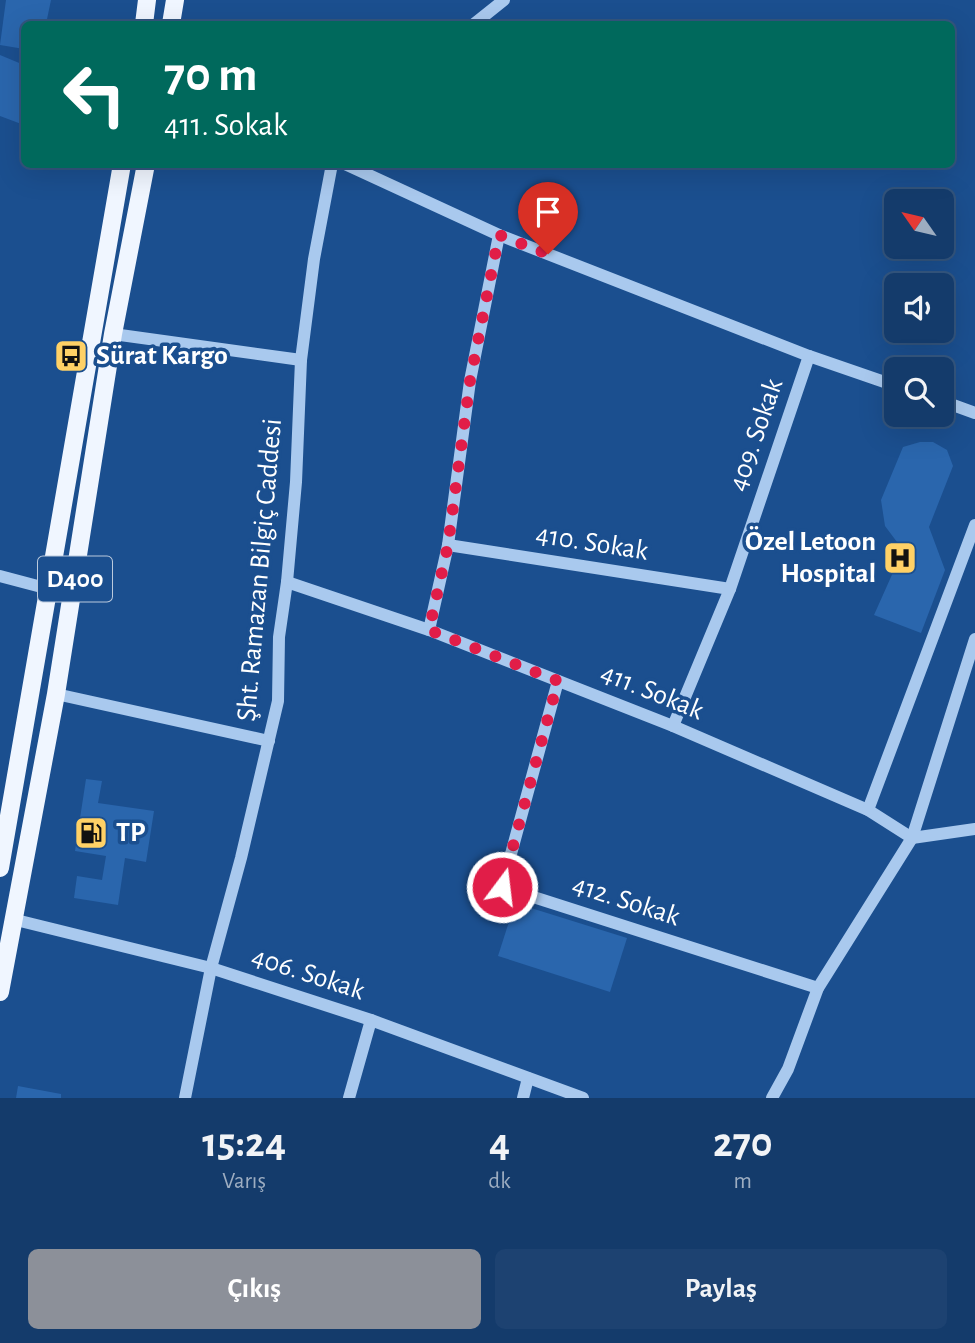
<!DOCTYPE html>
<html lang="tr">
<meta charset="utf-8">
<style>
:root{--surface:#143b6b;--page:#1d4271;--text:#f1f3f6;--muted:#9dadc1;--line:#33557e;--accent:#8c9099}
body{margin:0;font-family:"Alegreya Sans",sans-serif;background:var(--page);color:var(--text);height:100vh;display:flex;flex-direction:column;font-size:26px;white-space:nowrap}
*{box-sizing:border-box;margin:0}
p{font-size:23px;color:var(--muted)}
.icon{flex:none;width:38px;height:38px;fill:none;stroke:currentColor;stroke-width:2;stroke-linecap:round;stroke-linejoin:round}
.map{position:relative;height:1098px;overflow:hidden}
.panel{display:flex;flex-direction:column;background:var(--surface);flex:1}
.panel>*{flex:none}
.top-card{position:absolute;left:21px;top:21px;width:934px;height:147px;border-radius:10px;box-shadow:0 7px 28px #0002,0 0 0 2px var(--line);background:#00695c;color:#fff;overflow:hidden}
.needle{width:46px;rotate:304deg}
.buttons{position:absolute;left:884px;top:189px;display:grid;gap:14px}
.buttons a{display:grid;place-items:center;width:70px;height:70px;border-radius:10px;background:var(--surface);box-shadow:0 7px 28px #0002,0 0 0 2px var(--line);font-size:35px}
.pin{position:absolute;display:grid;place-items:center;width:60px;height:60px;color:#fff;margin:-72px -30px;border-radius:50% 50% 50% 0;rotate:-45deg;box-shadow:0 0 7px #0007}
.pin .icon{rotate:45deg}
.me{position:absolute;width:77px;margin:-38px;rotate:15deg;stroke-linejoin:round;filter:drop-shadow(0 0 5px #0008)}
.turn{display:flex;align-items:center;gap:24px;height:147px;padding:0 28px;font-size:32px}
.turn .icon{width:91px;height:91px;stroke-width:2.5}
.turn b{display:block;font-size:49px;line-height:60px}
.eta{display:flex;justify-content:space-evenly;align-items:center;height:119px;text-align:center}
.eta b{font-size:42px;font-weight:700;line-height:49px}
.cta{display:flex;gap:14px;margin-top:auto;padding:14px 28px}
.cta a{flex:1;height:80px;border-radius:10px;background:var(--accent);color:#fff;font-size:28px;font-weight:700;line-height:80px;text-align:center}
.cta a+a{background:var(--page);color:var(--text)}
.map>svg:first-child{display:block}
.building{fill:#2a66ad}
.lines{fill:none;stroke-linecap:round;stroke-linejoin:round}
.minor{stroke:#a9c9ee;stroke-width:12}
.major{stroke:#f0f6ff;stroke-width:18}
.route{stroke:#e11d48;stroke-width:12;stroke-dasharray:0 21.6}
.labels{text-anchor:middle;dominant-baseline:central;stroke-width:7;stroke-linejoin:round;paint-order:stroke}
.shield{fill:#1b4f8f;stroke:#bbcadd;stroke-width:2}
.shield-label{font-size:26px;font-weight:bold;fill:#fff}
.poi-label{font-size:28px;font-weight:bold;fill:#fff;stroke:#1b4f8f;text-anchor:start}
.street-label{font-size:28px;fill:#fff;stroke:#1b4f8f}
</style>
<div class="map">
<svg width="975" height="1098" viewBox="0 0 975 1098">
<rect width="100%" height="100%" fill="#1b4f8f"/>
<g class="building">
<path d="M6,0H51L46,24H24V49L0,45Z"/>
<path d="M0,55L24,65V125L0,116Z"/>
<path d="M920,442H933L947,450L953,466L929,527L945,570L921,633L874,615L903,550L885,526L881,500L903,447Z"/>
<path d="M86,779L102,781L98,803L154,811L146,862L125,858L118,905L74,898L77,876L102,880L106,856L75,851Z"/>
<path d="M515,903L627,938L610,992L498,956Z"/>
<path d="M18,1086L61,1094V1098H16Z"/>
</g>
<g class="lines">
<g class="minor">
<path d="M474,24L504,0"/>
<path d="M345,164L499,235L809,356L896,386"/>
<path d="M113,334L301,360"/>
<path d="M942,401L975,413"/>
<path d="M448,545L730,589"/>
<path d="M0,576L49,589L75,575"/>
<path d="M287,582L429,630L673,726L868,810L912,838L975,829"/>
<path d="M429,630L448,545L470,381L499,235"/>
<path d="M558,681L502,887L818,988"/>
<path d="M56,694L269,741"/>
<path d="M673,726L730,589L809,356"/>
<path d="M868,810L975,525"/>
<path d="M12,919L211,968L371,1020L583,1098"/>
<path d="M185,1098L211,968L241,858L278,701L279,637L287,582L296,482L301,360L314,259L332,164"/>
<path d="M349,1098L371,1020"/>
<path d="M523,1098L528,1078"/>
<path d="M772,1098L788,1069L818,988L912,838L975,639"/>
</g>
<g class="major">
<path d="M144,24L147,0"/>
<path d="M171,24L175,0"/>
<path d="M0,868L122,164"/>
<path d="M0,992L56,694L113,334L146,164"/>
</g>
</g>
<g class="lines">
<path class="route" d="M502,887L558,681L429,630L448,545L470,381L499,235L548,254"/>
</g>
<defs>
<symbol id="bus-square" viewBox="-11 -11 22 22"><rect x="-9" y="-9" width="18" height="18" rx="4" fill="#ffd166" stroke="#1b4f8f"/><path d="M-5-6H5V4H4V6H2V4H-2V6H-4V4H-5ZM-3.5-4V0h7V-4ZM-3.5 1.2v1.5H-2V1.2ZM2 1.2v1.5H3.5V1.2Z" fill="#111"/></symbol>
<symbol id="hospital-square" viewBox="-11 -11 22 22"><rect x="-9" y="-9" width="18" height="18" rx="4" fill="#ffd166" stroke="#1b4f8f"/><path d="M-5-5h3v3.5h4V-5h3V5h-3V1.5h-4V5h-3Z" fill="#111"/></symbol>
<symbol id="fuel-square" viewBox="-11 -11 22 22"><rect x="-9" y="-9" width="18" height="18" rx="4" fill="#ffd166" stroke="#1b4f8f"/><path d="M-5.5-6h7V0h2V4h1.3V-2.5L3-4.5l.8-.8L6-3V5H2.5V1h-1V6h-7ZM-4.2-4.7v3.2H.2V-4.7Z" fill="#111"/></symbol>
</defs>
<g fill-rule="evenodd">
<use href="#bus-square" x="52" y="337" width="38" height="38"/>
<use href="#hospital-square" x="881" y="539" width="38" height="38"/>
<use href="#fuel-square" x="72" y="814" width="38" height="38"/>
</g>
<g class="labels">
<rect class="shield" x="38" y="556.5" width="74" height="45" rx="5"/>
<g class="shield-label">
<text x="75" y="579">D400</text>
</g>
<g class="poi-label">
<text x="96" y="356">Sürat Kargo</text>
<text x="876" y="542" text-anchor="end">Özel Letoon<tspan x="876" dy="32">Hospital</tspan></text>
<text x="116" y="833">TP</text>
</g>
<g class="street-label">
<text transform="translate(756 435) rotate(-71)">409. Sokak</text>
<text transform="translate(592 543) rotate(9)">410. Sokak</text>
<text transform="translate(260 570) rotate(-85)">Şht. Ramazan Bilgiç Caddesi</text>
<text transform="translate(652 692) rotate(22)">411. Sokak</text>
<text transform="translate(626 901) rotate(18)">412. Sokak</text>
<text transform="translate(308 974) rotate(18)">406. Sokak</text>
</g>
</g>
</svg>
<div class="buttons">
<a><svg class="needle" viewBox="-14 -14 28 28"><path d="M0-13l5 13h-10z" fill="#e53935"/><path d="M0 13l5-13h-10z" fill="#9dadc1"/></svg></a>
<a><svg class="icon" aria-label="sound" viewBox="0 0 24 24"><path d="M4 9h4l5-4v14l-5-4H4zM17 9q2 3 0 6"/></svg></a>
<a><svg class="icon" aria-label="search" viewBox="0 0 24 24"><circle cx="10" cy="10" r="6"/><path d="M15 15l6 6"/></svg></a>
</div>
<div class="pin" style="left:548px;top:254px;background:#d93025"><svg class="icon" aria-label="arrive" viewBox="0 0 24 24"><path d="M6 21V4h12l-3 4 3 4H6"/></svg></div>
<svg class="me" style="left:502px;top:887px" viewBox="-20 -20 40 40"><circle r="17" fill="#e11d48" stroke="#fff" stroke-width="3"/><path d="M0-11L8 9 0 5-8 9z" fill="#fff"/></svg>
<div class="top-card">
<div class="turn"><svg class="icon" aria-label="left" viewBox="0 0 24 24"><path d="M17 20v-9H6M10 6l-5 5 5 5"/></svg><div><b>70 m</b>411. Sokak</div></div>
</div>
</div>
<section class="panel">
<div class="eta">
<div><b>15:24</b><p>Varış</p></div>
<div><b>4</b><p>dk</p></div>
<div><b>270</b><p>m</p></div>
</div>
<div class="cta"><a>Çıkış</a><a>Paylaş</a></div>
</section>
